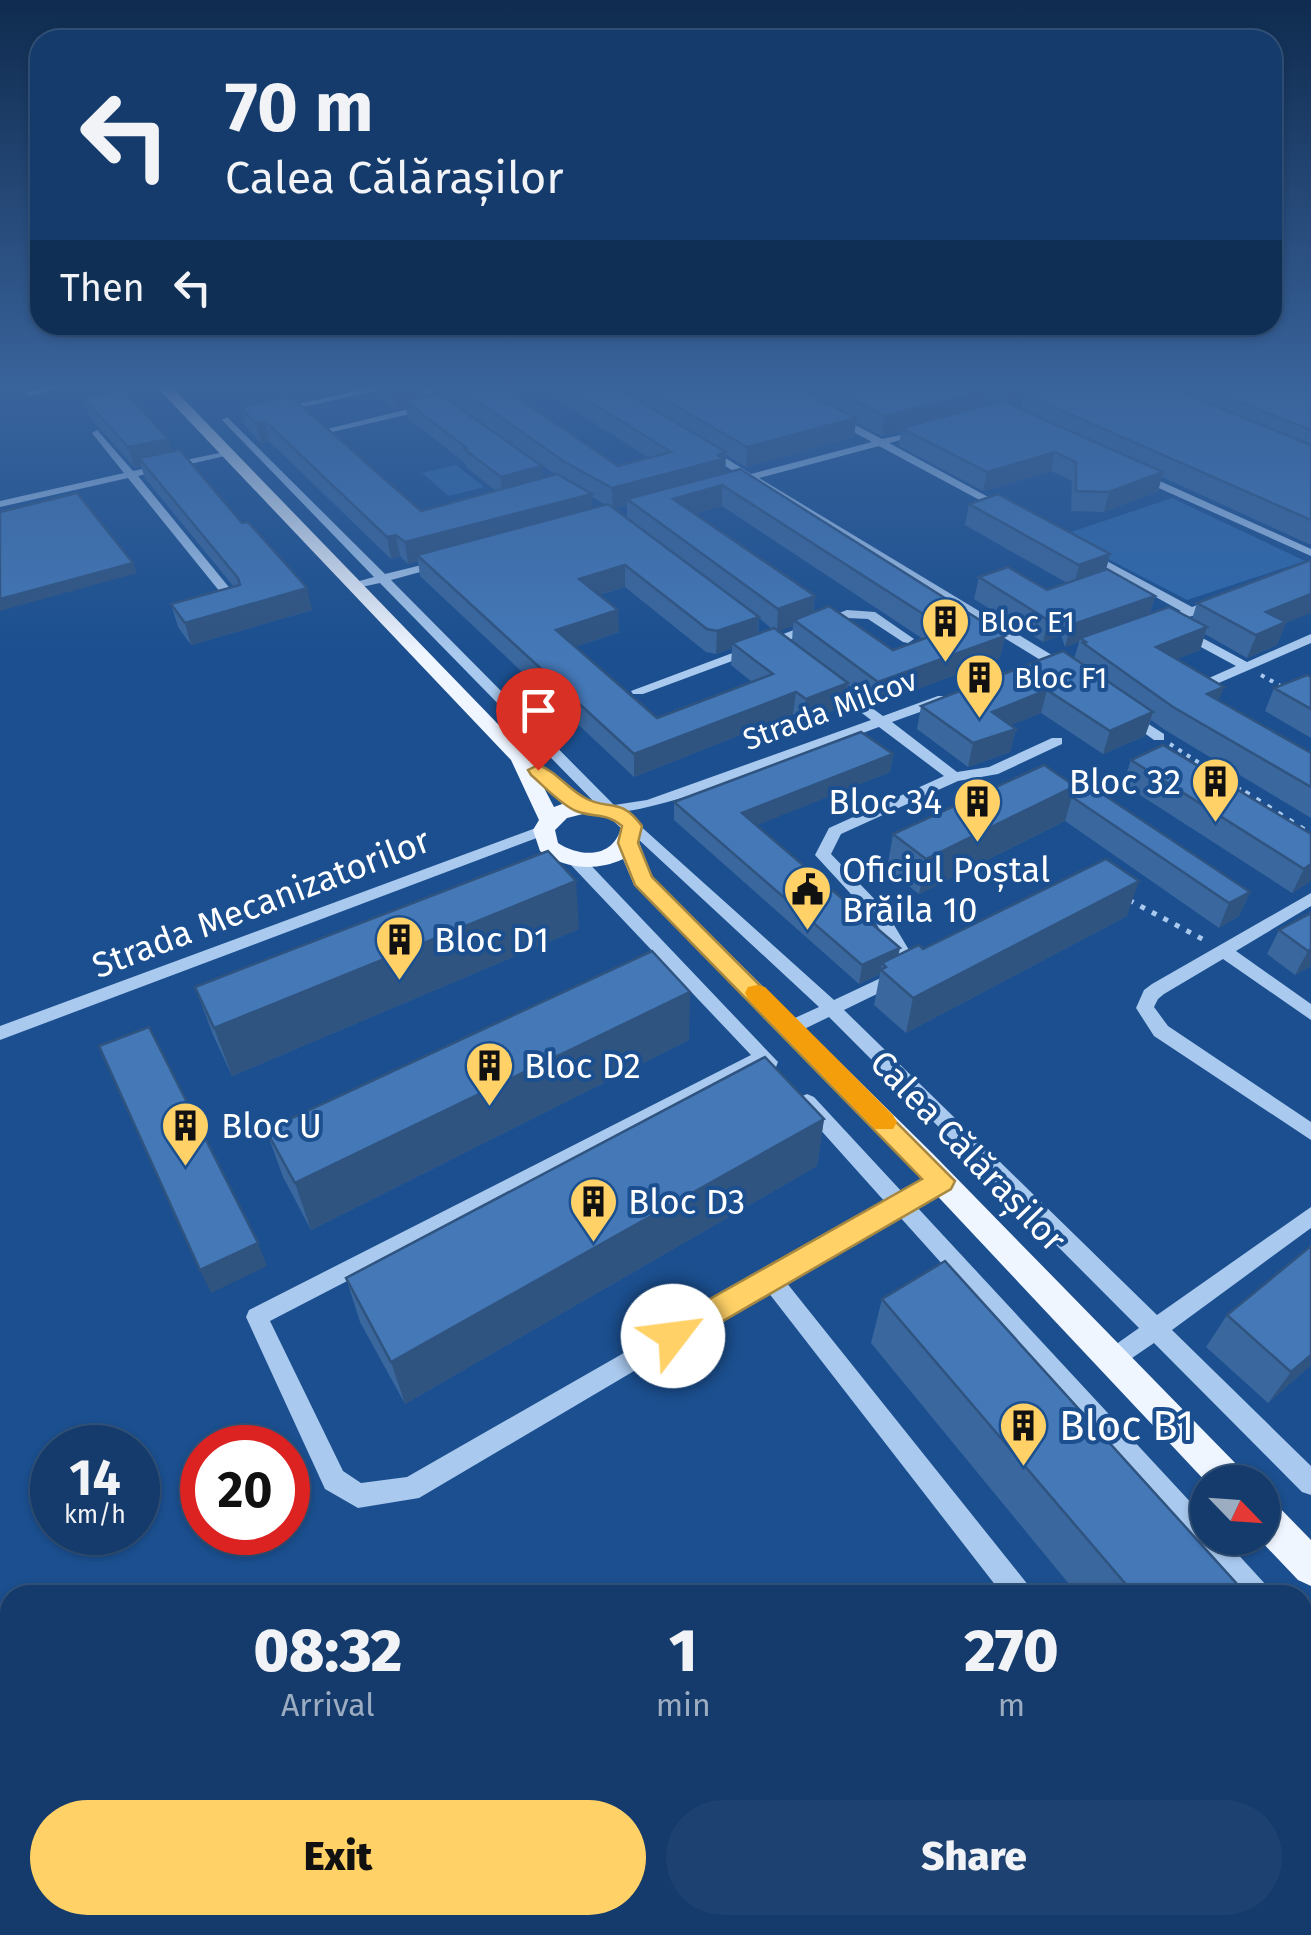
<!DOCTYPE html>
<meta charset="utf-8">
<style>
:root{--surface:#143b6b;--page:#1d4271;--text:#f1f3f6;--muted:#9dadc1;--line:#33557e;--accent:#ffd166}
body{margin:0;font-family:"Fira Sans",sans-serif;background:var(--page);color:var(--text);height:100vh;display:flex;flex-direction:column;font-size:38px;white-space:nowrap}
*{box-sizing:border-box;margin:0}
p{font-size:32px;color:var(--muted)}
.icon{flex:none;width:55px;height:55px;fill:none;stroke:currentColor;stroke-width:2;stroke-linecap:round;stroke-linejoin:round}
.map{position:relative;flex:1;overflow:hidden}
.sheet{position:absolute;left:0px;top:1585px;width:1312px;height:350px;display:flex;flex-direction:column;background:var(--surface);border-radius:30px 30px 0 0;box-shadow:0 2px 8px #0004,0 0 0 2px var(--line)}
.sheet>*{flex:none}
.hud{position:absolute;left:30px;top:30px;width:1252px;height:305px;border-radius:30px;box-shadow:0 2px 8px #0004,0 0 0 2px var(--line);background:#143b6b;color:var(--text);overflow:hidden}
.needle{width:65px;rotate:115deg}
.controls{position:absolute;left:1190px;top:1465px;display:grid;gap:20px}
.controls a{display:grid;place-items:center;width:90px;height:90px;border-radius:50%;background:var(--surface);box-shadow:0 2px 8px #0004,0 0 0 2px var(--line);font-size:50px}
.speed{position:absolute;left:30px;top:1425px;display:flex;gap:20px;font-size:50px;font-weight:700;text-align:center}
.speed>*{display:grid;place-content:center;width:130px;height:130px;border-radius:50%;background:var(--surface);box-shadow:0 2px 8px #0004,0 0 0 2px var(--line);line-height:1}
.speed small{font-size:25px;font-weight:400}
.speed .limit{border:15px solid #d22;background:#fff;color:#111}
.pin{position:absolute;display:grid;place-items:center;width:85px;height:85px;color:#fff;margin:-102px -42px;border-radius:50% 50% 50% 0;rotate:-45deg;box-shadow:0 0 10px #0007}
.pin .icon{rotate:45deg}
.me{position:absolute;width:110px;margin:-55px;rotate:60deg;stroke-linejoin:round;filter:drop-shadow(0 0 8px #0008)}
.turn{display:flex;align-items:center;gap:35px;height:210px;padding:0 30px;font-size:45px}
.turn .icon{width:130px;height:130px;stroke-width:2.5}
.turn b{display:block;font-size:70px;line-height:85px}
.then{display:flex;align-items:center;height:95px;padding:0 30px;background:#0003;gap:20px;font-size:38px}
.eta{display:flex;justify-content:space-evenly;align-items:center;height:170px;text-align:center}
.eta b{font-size:60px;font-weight:800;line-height:70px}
.primary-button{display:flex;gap:20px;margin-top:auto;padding:20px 30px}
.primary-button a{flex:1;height:115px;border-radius:60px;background:var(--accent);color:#111;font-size:40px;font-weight:800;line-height:115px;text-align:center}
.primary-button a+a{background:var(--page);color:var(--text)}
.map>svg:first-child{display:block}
.green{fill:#2e69ad}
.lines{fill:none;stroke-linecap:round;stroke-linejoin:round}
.path-far1{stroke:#a9c9ee;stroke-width:4;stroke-dasharray:4 6;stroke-linecap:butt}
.path{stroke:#a9c9ee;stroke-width:5;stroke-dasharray:5 8;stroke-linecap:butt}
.minor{fill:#a9c9ee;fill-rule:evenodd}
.major{fill:#f0f6ff;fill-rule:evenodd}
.wall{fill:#3a679d;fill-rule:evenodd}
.shaded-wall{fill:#305480}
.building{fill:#4478b7;stroke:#305480;stroke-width:2.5}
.route{fill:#ffd166;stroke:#a68842;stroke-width:2.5}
.slow{fill:#f59e0b}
.labels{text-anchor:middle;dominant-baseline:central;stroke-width:8;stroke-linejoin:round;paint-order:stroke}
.far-poi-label{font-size:30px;fill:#fff;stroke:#1b4f8f;text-anchor:start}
.far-street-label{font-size:30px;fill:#fff;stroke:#1b4f8f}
.poi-label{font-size:35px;fill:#fff;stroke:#1b4f8f;text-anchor:start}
.street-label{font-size:35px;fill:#fff;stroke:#1b4f8f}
.near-poi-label{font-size:42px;fill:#fff;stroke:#1b4f8f;text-anchor:start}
</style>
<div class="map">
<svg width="1311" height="1935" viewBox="0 0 1311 1935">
<rect width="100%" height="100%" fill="#1b4f8f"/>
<g class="green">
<path d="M456,465L484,487L449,496L422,473Z"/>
<path d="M1172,498L1305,561L1187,600L1062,535Z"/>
</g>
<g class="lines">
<g class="path-far1">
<path d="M1261,675L1286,689"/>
<path d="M1170,744L1249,795"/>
</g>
<g class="path">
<path d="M1245,792L1311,834"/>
<path d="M1129,900L1208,942"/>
</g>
<g class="minor">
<path d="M63,383H82L30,396L25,393Z"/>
<path d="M392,383L406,384L280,412L275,409Z"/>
<path d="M409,383H420L455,410L447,412Z"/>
<path d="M429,404L432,405V409L332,432L342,441L337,444L319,431Z"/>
<path d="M832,416H838L882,439L924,430V434L889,443L1012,510L1002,512L879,446L759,478L1070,666V672H1060L748,481L724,485V481L741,476L702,451L711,449L751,474L872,442L832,420Z"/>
<path d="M227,417L385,574L442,560V566L391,580L614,805L647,800L871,720L824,684V678L829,677L883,716L938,696H948V702L892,722L957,772L989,767L1052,738H1062V744L998,774L958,781L841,834L831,854L885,910L921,970L918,974L844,1010L1157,1315L1311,1207V1228L1172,1330L1311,1466V1495L1302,1492L1154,1343L1113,1371L1105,1368L1101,1360L1105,1352L1139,1328L829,1017L798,1032H786L783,1027L786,1022L819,1007L624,826L627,823H637L834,1000L902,968L873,918L815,855L829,828L944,776L879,727C831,744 640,823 603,811L380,583L352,589V583L374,577L224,422L222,420Z"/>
<path d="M97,430L133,471L229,451V455L138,476L241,602V608H233L128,478L0,507V501L124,473L92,433Z"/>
<path d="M1134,473H1142L1311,549V556L1134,477Z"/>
<path d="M1082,552H1090L1192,607L1217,598L1223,602L1196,615L1157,625V619L1181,611L1082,556Z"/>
<path d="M847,610L875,612L914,639L908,643L903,642L868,619L848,618L643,694H633L631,691Z"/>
<path d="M1182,627L1247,662L1311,634V643L1214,685L1209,684V678L1236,666L1177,634L1176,631Z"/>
<path d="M1130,712L1164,734V740H1154L1125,719L1123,716Z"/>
<path d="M544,825L552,830L550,833L0,1040V1026Z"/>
<path d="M576,855L582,856L778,1062L776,1067L769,1069L762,1066L270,1321L343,1471L361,1483L407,1477L886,1203L800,1107L797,1102L800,1097L807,1094L814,1097L903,1193C916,1185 934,1170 949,1175L952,1181L949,1187L916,1206L1208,1521V1538H1223L1267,1586L1271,1595H1240L899,1216L786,1282L1029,1586L1033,1595H1003L768,1292L419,1498L358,1508L325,1489L246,1317L249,1310L751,1055L570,864L568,860L570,856Z"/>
<path d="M1311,893V906L1236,951L1311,1004V1020L1223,959L1164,994L1158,999L1154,1007L1168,1026L1311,1122V1140L1154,1036L1136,1008L1144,990L1152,984Z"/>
<path d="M1302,1630L1311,1633V1666L1302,1662Z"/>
<path d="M1265,1925H1299L1304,1935H1269Z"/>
</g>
<g class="major">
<path d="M153,383H168L522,749C538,761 569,793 587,799C612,808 623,800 643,826L639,842L652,877L933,1154L1242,1470L1247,1482L1208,1484L913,1170L634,885L623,859C595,872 565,869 540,851L533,830L539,820L511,760ZM543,786L565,803L554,807ZM587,813L607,815L621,828C613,858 581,858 558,843L555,830L567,818Z"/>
<path d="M1262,1498L1275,1503L1311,1540V1586L1298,1580L1258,1538H1262Z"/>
</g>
</g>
<g class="wall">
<path d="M378,383H424L426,396L542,466L543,478L556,475L431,386V383H496L618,466L649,458L532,383H787L818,399L819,383H1311V545L1162,477L1158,491L1104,512L1071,511L1072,481L1051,471L983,491L899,446L901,431L882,436L856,422L854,437L746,467L726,455L725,473L1005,636L1000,658L875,705L848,685L845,706L803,722L793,714L634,777L420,576L418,561L408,564L400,556L391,559L269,441L261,443L245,426L240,407L421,511L496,491L466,467L465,463L408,418L406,406L395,409L380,397ZM983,396L997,402L981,407ZM1023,398L1021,409L1006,403ZM592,497L606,505L592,508ZM627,505V519L614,509ZM722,506L923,639L893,650L813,613L815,596L694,514ZM625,587L706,652L716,654L732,648L731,665L752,682L657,718L575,647L619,632L599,595ZM759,618L772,629L758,634ZM793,626L792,641L778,631Z"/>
<path d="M83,397L168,439L172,452L312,610L191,645L178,627L171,604L234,587L145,478L141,466L134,467L89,416Z"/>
<path d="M969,504L1110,554L1106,570L1155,596L1150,613L1192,619L1197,603L1286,623L1277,645L1247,658L1205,634L1200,650L1177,659L1219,701L1311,753V818L1165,730L1151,720L1145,736L1103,754L1041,713L1011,725L1016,729L1010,752L968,767L917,729L921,706L1074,659L1079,642L1065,647L1061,635L1043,642L974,599L979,577L1047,590L1067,583L965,525Z"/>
<path d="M1311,677V738L1265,711L1274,688Z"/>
<path d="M893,754L890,772L756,825L898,955L923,949L1127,916L906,1033L874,1005L880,974L859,984L674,820V802Z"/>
<path d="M1131,760L1311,834V881L1292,893L1123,784Z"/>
<path d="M1072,797L1250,892L1239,916L1219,928L1065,821L919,894L887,869L893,834Z"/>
<path d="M1311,913V966L1295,975L1267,954L1279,930Z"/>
<path d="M579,929L232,1076L213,1035L195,987Z"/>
<path d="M689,1040L311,1230L283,1177L266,1130Z"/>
<path d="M824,1119L817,1166L405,1404L360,1322L346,1278Z"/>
<path d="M1311,1246V1365L1268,1403L1206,1347L1227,1315Z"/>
<path d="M882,1299L1247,1595H1078L871,1343Z"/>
<path d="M1302,1657L1311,1798L1302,1804Z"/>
<path d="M1311,1839V1904L1302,1892V1846Z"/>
</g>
<g class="shaded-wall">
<path d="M420,383H424L426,401H405L406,406L395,409L393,389Z"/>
<path d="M1012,383H1079L1024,394L1023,398L1001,404L1005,385Z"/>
<path d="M984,391L980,410L902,428L901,431L882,436L885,416Z"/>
<path d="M856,418L854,437L746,467L747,447Z"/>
<path d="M265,421L269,441L261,443L256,423Z"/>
<path d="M168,439L174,459L139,458L141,466L134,467L128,447Z"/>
<path d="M726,452L725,473L627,499V505L613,509L612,488Z"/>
<path d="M1055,452L1051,471L983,491L987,472Z"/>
<path d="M542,466L543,484L502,495L501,477Z"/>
<path d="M1163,472L1158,491L1104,512L1109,492Z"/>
<path d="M722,485V506L672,520L673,499Z"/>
<path d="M592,494V515L417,555L418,561L408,564L405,542Z"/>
<path d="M396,535L400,556L391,559L387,537Z"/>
<path d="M1110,554L1104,576L1074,587L1079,565Z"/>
<path d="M133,563L137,573L0,611V599Z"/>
<path d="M625,565V587L580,600L579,579Z"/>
<path d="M307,588L312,610L191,645L185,623Z"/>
<path d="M1311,594V613L1286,623L1277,645L1247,658L1266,612Z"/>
<path d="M815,596L812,619L794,620L793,626L777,632L778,609Z"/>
<path d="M1155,596L1148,618L1080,638L1079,642L1065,647L1071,625Z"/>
<path d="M618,610L619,632L557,653L556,630Z"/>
<path d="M1066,613L1061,635L1043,642L1048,620Z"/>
<path d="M759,617L757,639L732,643V648L716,654L717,631Z"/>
<path d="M1207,627L1200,650L1149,670L1156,647Z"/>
<path d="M1005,636L1000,658L875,705L878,682Z"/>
<path d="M848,683L845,706L803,722L806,699Z"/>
<path d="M1224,687L1215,710L1207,694Z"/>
<path d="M1047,690L1041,713L987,735L992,712Z"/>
<path d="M796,692L793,714L634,777V754Z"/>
<path d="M1153,712L1145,736L1103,754L1110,731Z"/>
<path d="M1016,729L1010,752L968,767L973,743Z"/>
<path d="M893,754L890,772L740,832L742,813Z"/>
<path d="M1075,786L1065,821L919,894L926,859Z"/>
<path d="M1311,864V881L1292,893L1304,869Z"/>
<path d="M576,881L579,929L232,1076L214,1028Z"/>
<path d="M1139,881L1127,916L906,1033L913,998Z"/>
<path d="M1250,892L1239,916L1219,928L1229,903Z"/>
<path d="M900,948L896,967L882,963L880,974L859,984L862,965Z"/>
<path d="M1311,949V966L1295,975L1308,951Z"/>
<path d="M690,992L689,1040L311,1230L295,1183Z"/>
<path d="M824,1119L817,1166L405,1404L391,1362Z"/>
<path d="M258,1243L267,1266L211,1293L200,1270Z"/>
<path d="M1311,1355V1365L1268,1403L1291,1372Z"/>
</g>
<g class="building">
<path d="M384,383H420L393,389Z"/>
<path d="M451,383H496L618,466L671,452L560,383H609L726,452L718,455L723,459L612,488L565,462Z"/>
<path d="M636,383H787L856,418L747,447Z"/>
<path d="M821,383H967L984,391L885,416Z"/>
<path d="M1060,383H1159L1311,445V520L1024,394Z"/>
<path d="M1191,383H1311V430Z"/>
<path d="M123,389L168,439L128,447L83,397Z"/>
<path d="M438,393L542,466L501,477L464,449L467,448L405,401Z"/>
<path d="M290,396L421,511L557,474L592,494L405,542L396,535L387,537L265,421L256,423L240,407Z"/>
<path d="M1002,401L1163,472L1109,492L1076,491V462L1055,452L987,472L902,428Z"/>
<path d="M180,450L242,523L248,522L307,588L185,623L171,604L240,585L238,578L139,458Z"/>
<path d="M740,469L1005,636L878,682L794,620L829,606L893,650L948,630L722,485L673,499L815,596L778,609L627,499Z"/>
<path d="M77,493L133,563L0,599V512Z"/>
<path d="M998,494L1110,554L1079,565L969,504Z"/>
<path d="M608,504L759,617L717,631L707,629L625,565L579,579L618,610L556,630L657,718L773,674L732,643L774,628L848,683L806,699L796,692L634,754L417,555Z"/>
<path d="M1311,560V594L1266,612L1286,622L1256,635L1197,603Z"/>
<path d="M1008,567L1047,590L1107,569L1155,596L1071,625L1066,613L1048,620L979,577Z"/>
<path d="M1169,607L1207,627L1156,647L1224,687L1207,694L1311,753V787L1173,707L1083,643L1086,642L1080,638Z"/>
<path d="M1063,651L1153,712L1110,731L1047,690L992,712L1016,729L973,743L921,706Z"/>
<path d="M1307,675L1311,677V709L1274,688Z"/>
<path d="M861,732L893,754L742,813L900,948L862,965L674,802Z"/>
<path d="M1163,745L1311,834V864L1304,869L1131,760Z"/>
<path d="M1044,765L1075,786L926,859L893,834Z"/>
<path d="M1092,787L1250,892L1229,903L1072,797Z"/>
<path d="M548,851L576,881L214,1028L195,987Z"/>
<path d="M1106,859L1139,881L913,998L881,970L886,967L882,963L919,945L923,949Z"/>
<path d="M1311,913V949L1308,951L1279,930Z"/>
<path d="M652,951L690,992L295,1183L266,1130Z"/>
<path d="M149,1027L258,1243L200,1270L99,1046Z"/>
<path d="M765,1057L824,1119L391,1362L346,1278Z"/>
<path d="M1311,1246V1355L1291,1372L1227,1315Z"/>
<path d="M945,1261L1247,1595H1135L882,1299Z"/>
<path d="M1302,1657L1311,1666V1798L1309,1800L1302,1792Z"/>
<path d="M1311,1842V1883L1302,1871V1850Z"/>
</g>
<linearGradient id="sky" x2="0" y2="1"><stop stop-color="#0f2b4f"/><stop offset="0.59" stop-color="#39639b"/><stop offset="1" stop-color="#39639b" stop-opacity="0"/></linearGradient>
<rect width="1311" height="654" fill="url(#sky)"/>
<path class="route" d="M538,765C556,771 568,789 585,798C608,811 620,796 642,826L638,843L652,877L955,1181L951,1189L673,1350L662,1346L658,1336L662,1326L922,1179L635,885L618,843L622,826C606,812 593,818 576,811C560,804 544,786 531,775L528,770Z"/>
<path class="slow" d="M757,985L765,987L893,1115L897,1122L893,1129H875L748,999L745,993L748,987Z"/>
<defs>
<symbol id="building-pin" viewBox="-11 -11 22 30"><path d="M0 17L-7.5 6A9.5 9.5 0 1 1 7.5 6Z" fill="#ffd166" stroke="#1b4f8f"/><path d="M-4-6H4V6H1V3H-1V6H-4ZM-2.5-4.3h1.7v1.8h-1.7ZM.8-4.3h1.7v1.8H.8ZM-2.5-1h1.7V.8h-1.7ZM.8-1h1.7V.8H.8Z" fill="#111"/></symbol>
<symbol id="civic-pin" viewBox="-11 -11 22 30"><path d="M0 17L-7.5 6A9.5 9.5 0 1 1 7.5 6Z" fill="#ffd166" stroke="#1b4f8f"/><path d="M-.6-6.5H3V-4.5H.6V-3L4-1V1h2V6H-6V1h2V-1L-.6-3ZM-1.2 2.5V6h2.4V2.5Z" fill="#111"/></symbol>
</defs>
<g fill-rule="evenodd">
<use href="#building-pin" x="918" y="594" width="55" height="75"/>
<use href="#building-pin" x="952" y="650" width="55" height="75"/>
<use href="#building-pin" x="1188" y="754" width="55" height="75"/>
<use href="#building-pin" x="950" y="774" width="55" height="75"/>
<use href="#civic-pin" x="780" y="862" width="55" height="75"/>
<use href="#building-pin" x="372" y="912" width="55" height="75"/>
<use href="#building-pin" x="462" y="1038" width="55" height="75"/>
<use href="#building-pin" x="158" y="1098" width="55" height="75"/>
<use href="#building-pin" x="566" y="1174" width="55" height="75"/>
<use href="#building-pin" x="996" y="1398" width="55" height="75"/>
</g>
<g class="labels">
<g class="far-poi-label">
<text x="980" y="622">Bloc E1</text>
<text x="1014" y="678">Bloc F1</text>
</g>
<g class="far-street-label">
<text transform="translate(830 710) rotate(-20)">Strada Milcov</text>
</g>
<g class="poi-label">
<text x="1181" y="782" text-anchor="end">Bloc 32</text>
<text x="942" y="802" text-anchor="end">Bloc 34</text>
<text x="842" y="870">Oficiul Poștal<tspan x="842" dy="40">Brăila 10</tspan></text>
<text x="434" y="940">Bloc D1</text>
<text x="524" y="1066">Bloc D2</text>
<text x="221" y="1126">Bloc U</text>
<text x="628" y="1202">Bloc D3</text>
</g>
<g class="street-label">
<text transform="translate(261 903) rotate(-21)">Strada Mecanizatorilor</text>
<text transform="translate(968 1151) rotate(46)">Calea Călărașilor</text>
</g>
<g class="near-poi-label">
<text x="1059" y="1426">Bloc B1</text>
</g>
</g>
</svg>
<div class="controls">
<a><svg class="needle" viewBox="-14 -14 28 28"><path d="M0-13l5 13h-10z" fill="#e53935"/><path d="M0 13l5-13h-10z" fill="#9dadc1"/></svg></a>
</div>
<div class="speed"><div>14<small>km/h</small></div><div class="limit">20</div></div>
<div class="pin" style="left:538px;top:770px;background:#d93025"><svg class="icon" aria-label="arrive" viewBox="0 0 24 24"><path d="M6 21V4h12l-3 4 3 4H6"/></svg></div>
<svg class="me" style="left:673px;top:1336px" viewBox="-20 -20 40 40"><circle r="19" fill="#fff"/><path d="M0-13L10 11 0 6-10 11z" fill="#ffd166"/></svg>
<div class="hud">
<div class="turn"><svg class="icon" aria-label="left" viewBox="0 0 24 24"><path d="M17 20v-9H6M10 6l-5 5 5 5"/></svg><div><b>70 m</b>Calea Călărașilor</div></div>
<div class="then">Then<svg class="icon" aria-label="left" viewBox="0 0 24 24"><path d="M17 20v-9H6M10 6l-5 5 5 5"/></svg></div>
</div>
<section class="sheet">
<div class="eta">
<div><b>08:32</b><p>Arrival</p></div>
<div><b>1</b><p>min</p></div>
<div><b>270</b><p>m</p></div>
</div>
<div class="primary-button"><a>Exit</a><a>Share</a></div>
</section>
</div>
